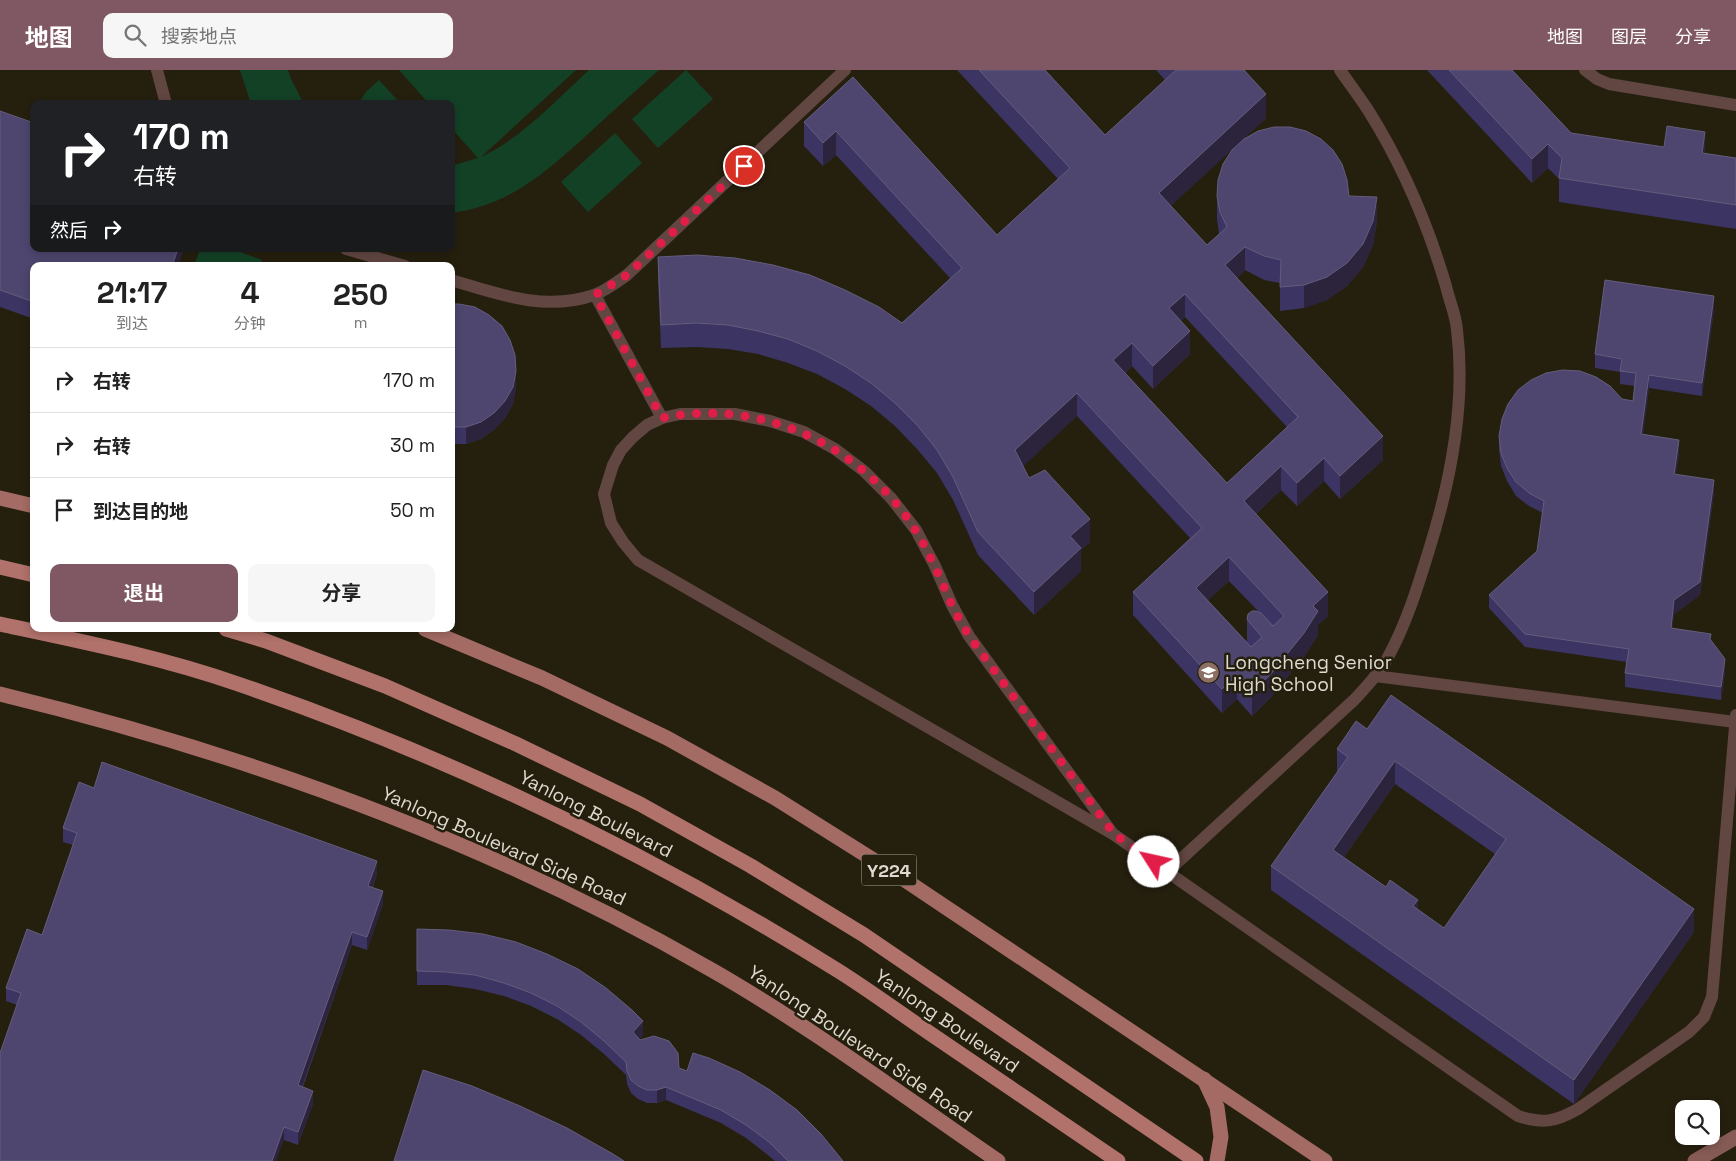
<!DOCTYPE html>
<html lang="zh">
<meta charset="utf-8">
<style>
:root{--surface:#fff;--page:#f6f6f6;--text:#222;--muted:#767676;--line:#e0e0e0;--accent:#7f5863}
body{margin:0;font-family:"Space Grotesk","Noto Sans SC",sans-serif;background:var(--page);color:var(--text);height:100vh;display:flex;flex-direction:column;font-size:19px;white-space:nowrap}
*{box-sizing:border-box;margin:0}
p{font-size:16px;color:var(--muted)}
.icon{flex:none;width:28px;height:28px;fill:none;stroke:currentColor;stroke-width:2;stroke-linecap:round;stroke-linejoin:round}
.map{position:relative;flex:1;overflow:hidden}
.panel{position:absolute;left:30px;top:192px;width:425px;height:370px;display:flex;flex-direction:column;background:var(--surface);border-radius:10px;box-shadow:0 2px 8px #0003}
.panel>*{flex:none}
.top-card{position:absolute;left:30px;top:30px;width:425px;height:152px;border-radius:10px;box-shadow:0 2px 8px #0003;background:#202124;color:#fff;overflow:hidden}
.tools{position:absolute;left:1675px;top:1030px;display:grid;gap:10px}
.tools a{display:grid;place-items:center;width:45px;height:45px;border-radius:10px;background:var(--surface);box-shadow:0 2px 8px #0003;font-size:25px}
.pin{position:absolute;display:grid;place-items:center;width:42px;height:42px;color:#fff;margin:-21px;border:2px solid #fff;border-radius:50%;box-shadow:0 1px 5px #0007}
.me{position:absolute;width:55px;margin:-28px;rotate:305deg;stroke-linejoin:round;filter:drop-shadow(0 0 4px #0008)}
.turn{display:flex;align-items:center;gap:18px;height:105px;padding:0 20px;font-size:22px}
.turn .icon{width:65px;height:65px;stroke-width:2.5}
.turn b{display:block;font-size:35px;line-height:42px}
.then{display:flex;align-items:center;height:48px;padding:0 20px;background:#0003;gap:10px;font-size:19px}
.eta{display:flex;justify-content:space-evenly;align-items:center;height:85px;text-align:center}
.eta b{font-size:30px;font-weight:700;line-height:35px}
.button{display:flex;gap:10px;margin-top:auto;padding:10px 20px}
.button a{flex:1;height:58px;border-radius:10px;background:var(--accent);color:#fff;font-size:20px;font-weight:700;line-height:58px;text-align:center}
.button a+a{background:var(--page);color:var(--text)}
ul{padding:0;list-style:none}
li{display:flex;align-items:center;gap:15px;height:65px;padding:0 20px;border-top:1px solid var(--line)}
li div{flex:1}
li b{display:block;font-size:19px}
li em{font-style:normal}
header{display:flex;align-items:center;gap:30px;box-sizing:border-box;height:70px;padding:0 25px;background:var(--accent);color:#fff}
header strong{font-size:24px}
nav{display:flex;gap:28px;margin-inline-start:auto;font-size:18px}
.search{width:350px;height:45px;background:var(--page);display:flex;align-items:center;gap:12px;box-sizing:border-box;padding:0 18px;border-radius:10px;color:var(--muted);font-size:19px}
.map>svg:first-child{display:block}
.green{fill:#134126}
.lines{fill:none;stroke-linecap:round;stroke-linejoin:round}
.service{stroke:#614642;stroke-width:12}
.secondary{stroke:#865b55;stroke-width:15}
.primary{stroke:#a36b64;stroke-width:15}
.trunk{stroke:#b0726a;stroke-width:15}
.wall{fill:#3c3462;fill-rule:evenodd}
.shaded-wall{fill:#2c243c}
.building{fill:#4e466e;stroke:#645d7d;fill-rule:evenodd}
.route{stroke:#e11d48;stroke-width:9;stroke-dasharray:0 16.2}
.labels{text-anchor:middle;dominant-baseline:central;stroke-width:5;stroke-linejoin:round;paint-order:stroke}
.shield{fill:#251f0e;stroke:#a6a295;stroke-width:1}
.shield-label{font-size:18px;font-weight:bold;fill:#dedacf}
.poi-label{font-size:19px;fill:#dedacf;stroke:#251f0e;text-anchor:start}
.street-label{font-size:19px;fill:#dedacf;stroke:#251f0e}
</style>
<header>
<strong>地图</strong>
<div class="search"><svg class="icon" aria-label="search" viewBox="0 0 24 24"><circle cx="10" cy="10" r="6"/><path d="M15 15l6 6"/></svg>搜索地点</div>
<nav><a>地图</a><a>图层</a><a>分享</a></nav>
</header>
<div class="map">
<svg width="1736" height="1091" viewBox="0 0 1736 1091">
<rect width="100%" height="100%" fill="#251f0e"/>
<g class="green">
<path d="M240,0H288L291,9L304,34H251Z"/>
<path d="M399,0H576L481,87C523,67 555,31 589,0H659C635,21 611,43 588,64C546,102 509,136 451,143V96L478,88L451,58V34H429Z"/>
<path d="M686,0L713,29L658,78L632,49Z"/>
<path d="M379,10L401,34H358L366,22Z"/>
<path d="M615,63L642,93L588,142L561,112Z"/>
<path d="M200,179H232L262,190L260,196H194Z"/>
</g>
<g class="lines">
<g class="service">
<path d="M157,0L166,34"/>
<path d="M1585,0L1597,9L1609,14L1736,35"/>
<path d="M346,179L405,196"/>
<path d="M451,210C498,224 545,242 594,225C605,221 617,212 627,205L845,0"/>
<path d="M595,225L662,348"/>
<path d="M1375,606L1735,652"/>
<path d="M1113,764L969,566L952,535L935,496L916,460L891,428L864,401L835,379L804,362L770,351L735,344H680L662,348L647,355L633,367L621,380L613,395L604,424L611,453L623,472L638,490L1113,764L1518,1046C1543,1054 1555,1052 1578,1039L1689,962L1704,947L1712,927L1736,645"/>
<path d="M1167,802L1354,630C1366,617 1379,604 1387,589C1406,555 1418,516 1429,480C1451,410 1466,333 1457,260C1456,245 1449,230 1446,216C1428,155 1402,94 1368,40C1359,26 1349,13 1340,0"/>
</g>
<path class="secondary" d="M1695,1091L1736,1067"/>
<g class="primary">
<path d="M0,428L34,436"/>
<path d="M425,559L542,608L667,668L775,728L899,806L1325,1091"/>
<path d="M0,624C247,684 489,772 710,899C810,956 903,1026 998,1091"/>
<path d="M1204,1009L1217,1037L1221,1067L1217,1091"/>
</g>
<g class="trunk">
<path d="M0,497L34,505"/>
<path d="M0,554C80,571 160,587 238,614C448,686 649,783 837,900C869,920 900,943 931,964C993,1006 1056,1049 1118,1091"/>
<path d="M226,559L266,571L385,616L514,673L640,734L751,796L864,865L1196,1091"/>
</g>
</g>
<g class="wall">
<path d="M957,0H1045L1105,65L1165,10L1156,0H1244L1266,48L1170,136L1207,175L1219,164L1217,149V126H1349L1377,151L1373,175L1363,197L1347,216L1327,230L1304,238L1280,241V213L1264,210L1245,200L1237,208L1383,390L1340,429L1324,411L1297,436L1281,420L1256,444L1328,546L1318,555V565L1304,587L1271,627L1252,646L1237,629L1222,643L1133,545V522L1190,468L1077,346L1023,396L1029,408L1090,472L1081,480V501L1034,545L978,485L953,430L937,403L917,379L895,356L871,336L845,319L817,304L788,293L758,284L728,279L696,277L661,278L658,211V187L902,253L950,208L836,85L823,96L804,76V52L853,7L997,165L1058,109ZM1185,247L1287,357L1227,413L1125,303L1132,296L1153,319L1190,284L1181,251ZM1229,511L1258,541L1247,549V572L1208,530Z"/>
<path d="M1427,0H1512L1571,63L1736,88V159L1559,132V109L1548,98L1532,113Z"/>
<path d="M0,41L34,196V249L0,237Z"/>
<path d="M451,234L516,318L513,334L505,348L494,360L481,369L466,374H451Z"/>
<path d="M1714,240L1702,326L1649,318L1643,364L1679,383L1676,404L1714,423L1700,525L1674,544L1672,558L1711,570L1725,602L1721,630L1625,617V603L1627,592L1525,577L1489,538V525L1537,481L1543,443L1529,436L1516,426L1507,411L1501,396L1499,379V366L1622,329L1633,331L1635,316L1620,314V302L1595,298V284Z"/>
<path d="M1367,659L1694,862L1574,1034L1271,820V796L1337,702V679ZM1395,714L1495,784L1444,858L1344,787Z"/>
<path d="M94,718L377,804L373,817L383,834L367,880L352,875L303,1017L313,1034L298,1075L284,1070L17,935L6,931V918L42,865L73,775L63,772V758Z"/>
<path d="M417,859L643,965L639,969L679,998L843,1091H775L769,1086L746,1068L721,1053L666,1030L657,1033H647L638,1029L631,1023L627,1014L626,1005L604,984L581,965L557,949L531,936L504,926L475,919L446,915H417Z"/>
</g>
<g class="shaded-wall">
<path d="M1266,24V48L1159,147V123Z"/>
<path d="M836,61V85L823,96V73Z"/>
<path d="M1705,62V85L1702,83Z"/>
<path d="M1548,74V98L1532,113V89Z"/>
<path d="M1377,127V151L1373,175L1363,197L1347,216L1327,230L1304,238V215Z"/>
<path d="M1245,177V200L1225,219V195Z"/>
<path d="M178,179H184L178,196H172Z"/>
<path d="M1185,224V247L1169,262V238Z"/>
<path d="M1714,226V240L1702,326V313Z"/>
<path d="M1190,261V284L1153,319V296Z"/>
<path d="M1132,273V296L1113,313V290Z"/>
<path d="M516,301V318L513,334L505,348L494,360L481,369L466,374V357Z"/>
<path d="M1649,305V318L1641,377V364Z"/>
<path d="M1077,323V346L1015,404V380Z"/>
<path d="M1383,366V390L1340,429V406Z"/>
<path d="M1679,370V383L1674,417V404Z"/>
<path d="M1324,388V411L1297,436V413Z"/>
<path d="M1281,396V420L1244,455V431Z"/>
<path d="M1714,410V423L1700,525L1674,544L1671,571V558L1674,530Z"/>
<path d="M1090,449V472L1081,480V501L1034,545V522L1070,466Z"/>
<path d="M1229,487V511L1196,541V518Z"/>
<path d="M1328,522V546L1318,555V565L1304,587L1271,627L1252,646V622L1313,536Z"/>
<path d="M1725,589V602L1721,630V617Z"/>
<path d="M1237,606V629L1222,643V619Z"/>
<path d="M1395,691V714L1333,803V780Z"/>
<path d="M377,791V804L368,829V816Z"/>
<path d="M383,821V834L367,880V867Z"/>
<path d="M1418,830V853L1413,836Z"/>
<path d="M1694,839V862L1574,1034V1010Z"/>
<path d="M352,862V875L298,1028V1015Z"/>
<path d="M643,951V965L633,975V962Z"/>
<path d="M666,1017V1030L657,1033V1020Z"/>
<path d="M313,1021V1034L298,1075V1062Z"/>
<path d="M284,1057V1070L276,1091H272Z"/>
</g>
<g class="building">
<path d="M979,0H1045L1105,65L1176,0H1244L1266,24L1159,123L1207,175L1227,157L1220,142L1217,126L1218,110L1223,94L1232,80L1244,69L1258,61L1274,57H1290L1306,61L1321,69L1333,80L1342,94L1347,110L1349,126L1377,127L1373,151L1363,174L1347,193L1327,207L1304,215L1280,217L1281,190L1264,186L1245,177L1225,195L1383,366L1340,406L1324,388L1297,413L1281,396L1244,431L1328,522L1313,536L1318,541L1304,563L1271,604L1252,622L1237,606L1222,619L1133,522L1202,458L1077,323L1015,380L1029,408L1045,400L1090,449L1070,466L1081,478L1034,522L978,462L953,407L937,380L917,355L895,333L871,313L845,296L817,281L788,269L758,261L728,255L696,253L661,255L658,187L697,185L735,188L773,195L810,205L845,220L879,237L902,253L962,198L836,61L823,73L804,52L853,7L997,165L1070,98ZM1185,224L1298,347L1227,413L1113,290L1132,273L1153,296L1190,261L1169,238ZM1229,487L1284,546L1273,556L1261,543L1256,541H1252L1248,544L1247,549L1250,553L1262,567L1251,577L1196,518Z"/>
<path d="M1449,0H1512L1571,63L1664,77L1667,56L1705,62L1702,83L1736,88V135L1559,108L1562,88L1548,74L1532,89Z"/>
<path d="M0,41L34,53V179H178L172,196H34V232L0,220Z"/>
<path d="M1605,210L1714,226L1702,313L1649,305L1641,364L1679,370L1674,404L1714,410L1700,512L1674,530L1671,558L1711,564L1710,569L1725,589L1721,617L1625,603L1629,579L1525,564L1489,525L1537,481L1544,431L1529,423L1516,412L1507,398L1501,383L1499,366L1502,349L1508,334L1518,320L1531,310L1546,303L1563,300L1580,301L1596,307L1610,316L1622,329L1633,331L1636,303L1620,301L1622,289L1595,284Z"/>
<path d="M451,234H459L475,237L489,245L502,256L510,270L515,285L516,301L513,317L505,331L494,343L481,352L466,357H451Z"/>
<path d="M1391,625L1694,839L1574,1010L1271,796L1348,687L1337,679L1356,651L1367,659ZM1395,691L1506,769L1444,858L1413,836L1418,830L1390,810L1386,817L1333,780Z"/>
<path d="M102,692L377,791L368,816L383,821L367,867L352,862L298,1015L313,1021L298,1062L284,1057L272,1091H0V983L21,923L6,918L27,859L42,865L77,763L63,758L79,712L94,718Z"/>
<path d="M417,859L449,860L483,864L516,872L547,884L578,899L606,918L632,940L643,951L633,962L640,970L654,966L669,971L678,983L679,998L687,1001L693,983L709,988L740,1002L770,1020L797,1040L821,1064L843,1091H788L769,1072L746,1055L721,1040L666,1017L657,1020H647L638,1016L631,1010L627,1001L626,992L604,971L581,952L557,936L531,923L504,913L475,905L446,902L417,901Z"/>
<path d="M423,1000L472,1016L520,1036L567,1058L613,1084L624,1091H394Z"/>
</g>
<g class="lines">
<path class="route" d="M744,96L627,205L595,225L662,348C761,327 863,376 916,461C930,484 940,508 951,533C956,544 963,555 969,566L1114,764L1154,792"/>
</g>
<defs>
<symbol id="school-disc" viewBox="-11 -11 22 22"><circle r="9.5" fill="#8d6e63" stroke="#251f0e"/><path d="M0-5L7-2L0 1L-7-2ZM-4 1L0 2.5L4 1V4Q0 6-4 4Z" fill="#fff"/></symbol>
</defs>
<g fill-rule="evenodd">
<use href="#school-disc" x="1196" y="590" width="25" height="25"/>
</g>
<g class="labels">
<rect class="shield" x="861.5" y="784.5" width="55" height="31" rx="4"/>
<g class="shield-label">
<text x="889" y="800">Y224</text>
</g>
<g class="poi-label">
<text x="1225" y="592">Longcheng Senior<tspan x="1225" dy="22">High School</tspan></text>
</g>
<g class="street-label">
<text transform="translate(596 744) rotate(27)">Yanlong Boulevard</text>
<text transform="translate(504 776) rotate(24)">Yanlong Boulevard Side Road</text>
<text transform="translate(947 951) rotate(34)">Yanlong Boulevard</text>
<text transform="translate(860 974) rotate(34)">Yanlong Boulevard Side Road</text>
</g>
</g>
</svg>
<div class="tools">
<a><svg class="icon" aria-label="search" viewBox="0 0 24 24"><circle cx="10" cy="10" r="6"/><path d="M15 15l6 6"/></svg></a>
</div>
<div class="pin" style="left:744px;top:96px;background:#d93025"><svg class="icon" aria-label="arrive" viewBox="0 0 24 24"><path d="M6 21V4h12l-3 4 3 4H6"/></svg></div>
<svg class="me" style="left:1154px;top:792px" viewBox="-20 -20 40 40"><circle r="19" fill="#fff"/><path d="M0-13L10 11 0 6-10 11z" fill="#e11d48"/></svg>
<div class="top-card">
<div class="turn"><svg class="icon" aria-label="right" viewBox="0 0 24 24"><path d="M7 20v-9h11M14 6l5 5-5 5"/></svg><div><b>170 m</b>右转</div></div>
<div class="then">然后<svg class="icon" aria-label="right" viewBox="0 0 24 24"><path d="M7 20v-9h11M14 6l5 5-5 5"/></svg></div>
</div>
<section class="panel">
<div class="eta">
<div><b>21:17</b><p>到达</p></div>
<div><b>4</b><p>分钟</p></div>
<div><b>250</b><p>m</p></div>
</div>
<ul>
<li><svg class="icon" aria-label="right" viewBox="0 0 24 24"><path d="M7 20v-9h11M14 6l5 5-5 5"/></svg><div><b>右转</b></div><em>170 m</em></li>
<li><svg class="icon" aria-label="right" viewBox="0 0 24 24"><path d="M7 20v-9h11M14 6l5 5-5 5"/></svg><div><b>右转</b></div><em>30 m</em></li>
<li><svg class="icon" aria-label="arrive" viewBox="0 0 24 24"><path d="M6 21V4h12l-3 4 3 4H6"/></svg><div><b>到达目的地</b></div><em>50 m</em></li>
</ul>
<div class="button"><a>退出</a><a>分享</a></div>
</section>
</div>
